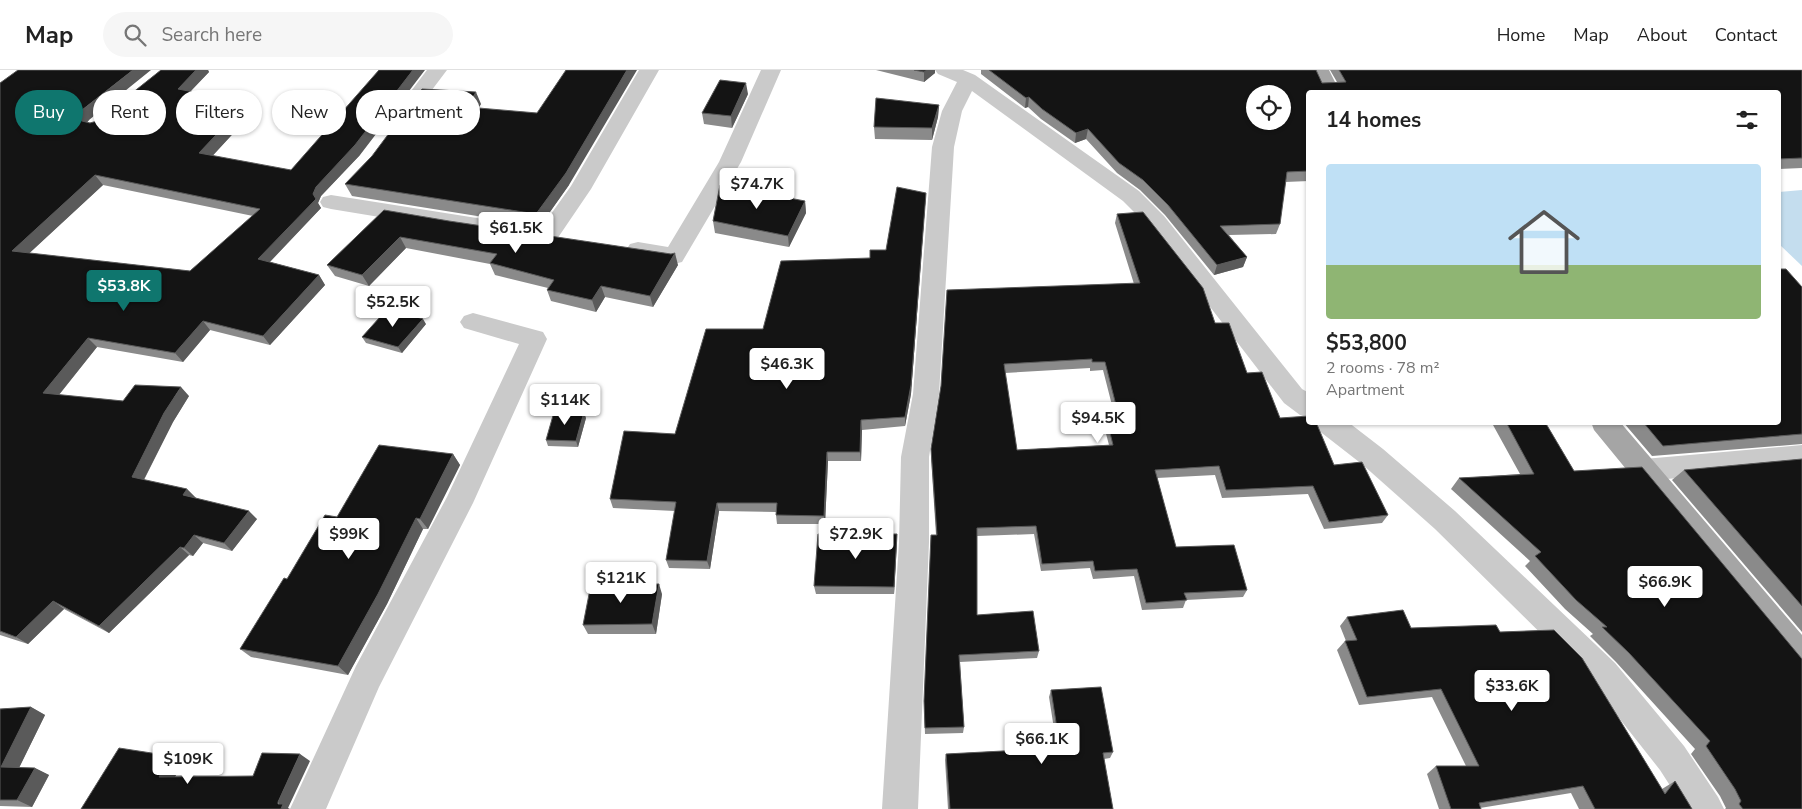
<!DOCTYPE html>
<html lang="en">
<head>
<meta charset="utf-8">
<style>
	body { margin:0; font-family:"Nunito Sans",sans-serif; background:#f6f6f6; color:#222; height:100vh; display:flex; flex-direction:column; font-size:19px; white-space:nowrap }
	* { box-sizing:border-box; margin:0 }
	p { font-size:16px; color:#767676 }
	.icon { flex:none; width:28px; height:28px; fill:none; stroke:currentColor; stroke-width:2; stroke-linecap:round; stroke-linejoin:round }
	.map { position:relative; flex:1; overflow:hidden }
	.sheet { position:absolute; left:1306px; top:20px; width:475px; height:335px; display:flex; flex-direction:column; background:#fff; border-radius:5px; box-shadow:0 1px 4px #0004 }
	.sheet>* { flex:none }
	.banner { position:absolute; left:15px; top:20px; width:475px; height:45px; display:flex; gap:10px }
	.controls { position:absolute; left:1246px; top:15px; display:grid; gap:10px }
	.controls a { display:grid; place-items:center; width:45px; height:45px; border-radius:50%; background:#fff; box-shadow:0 1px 4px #0004; font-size:25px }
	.price { position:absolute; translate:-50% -42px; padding:0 11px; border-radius:5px; background:#fff; color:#222; font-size:16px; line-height:32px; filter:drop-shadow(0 1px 2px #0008) }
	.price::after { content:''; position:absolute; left:50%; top:30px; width:15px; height:11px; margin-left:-8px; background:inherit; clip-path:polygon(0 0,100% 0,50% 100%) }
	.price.on { background:#0f766e; color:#fff }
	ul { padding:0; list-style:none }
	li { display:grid; align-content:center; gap:10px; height:265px; padding:0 20px }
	li span { display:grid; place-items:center; height:155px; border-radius:5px; color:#555 }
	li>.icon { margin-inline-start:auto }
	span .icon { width:90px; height:90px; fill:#fffc; stroke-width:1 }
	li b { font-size:21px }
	h2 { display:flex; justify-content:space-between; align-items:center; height:60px; padding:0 20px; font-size:21px }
	.tag { padding:0 18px; border-radius:22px; background:#fff; box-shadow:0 1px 4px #0004; font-size:18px; line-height:45px }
	.tag.on { background:#0f766e; color:#fff }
	header { display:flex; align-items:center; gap:30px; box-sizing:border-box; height:70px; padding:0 25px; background:#fff; border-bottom:1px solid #e0e0e0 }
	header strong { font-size:24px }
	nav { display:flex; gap:28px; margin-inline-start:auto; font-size:18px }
	.search { width:350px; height:45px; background:#f6f6f6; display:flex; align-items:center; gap:12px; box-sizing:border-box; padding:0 18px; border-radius:28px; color:#767676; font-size:19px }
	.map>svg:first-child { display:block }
	.water { fill:#c4ddee }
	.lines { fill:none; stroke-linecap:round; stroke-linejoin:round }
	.minor { fill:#cacaca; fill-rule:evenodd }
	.major { fill:#a5a5a5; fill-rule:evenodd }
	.wall { fill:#8a8a8a; fill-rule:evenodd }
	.shaded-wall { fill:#5a5a5a }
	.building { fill:#141414; stroke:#5a5a5a; fill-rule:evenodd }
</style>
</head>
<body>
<header>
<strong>Map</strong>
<div class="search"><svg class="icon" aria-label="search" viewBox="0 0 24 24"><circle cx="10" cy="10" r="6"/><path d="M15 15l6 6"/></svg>Search here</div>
<nav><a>Home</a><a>Map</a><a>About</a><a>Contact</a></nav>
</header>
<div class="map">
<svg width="1802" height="739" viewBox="0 0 1802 739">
	<rect width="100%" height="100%" fill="#fff"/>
	<!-- water -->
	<path class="water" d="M1802,120V196L1779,174V122Z"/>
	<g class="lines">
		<!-- minor -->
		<path class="minor" d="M427,0H447L407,53L400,55L393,53L390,49Z
			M639,0H659L591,119L555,172L544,174L331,139L323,137L320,132L323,127L331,125L541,158L571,116Z
			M761,0H781L741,92L682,192L674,194L630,186L626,180L630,174L638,172L668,177L719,92Z
			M935,0H963L975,5L1139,121L1164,146L1302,319L1309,323V348L1300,345L1284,333L1148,156L1123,131L972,21L962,41L954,77L939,324L929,387V472L918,739H882L899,472L901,387L913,324L932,77L942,41L957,12L938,4Z
			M473,243L543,262L547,269L473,433L379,617L326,739H290L356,596L447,427L519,274L464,258L460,252L464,246Z
			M1315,352H1348L1383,379L1455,441L1615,593L1684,676L1718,727L1724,739H1685L1660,700L1593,615L1435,459L1363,395L1318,360Z
			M1802,375V397L1644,411L1634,408L1630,400L1634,392L1644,389Z"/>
		<!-- major -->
		<path class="major" d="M1309,0H1329L1340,22H1320Z
			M1591,352H1620L1802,565V604L1791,600L1594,360Z"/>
	</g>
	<!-- wall -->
	<path class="wall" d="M161,0H208L209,2L191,21L247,32L253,42L212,86L291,100L360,85L321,126L318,133L321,138L270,192L319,205L325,215L270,275L210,260L183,292L97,277L59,325L123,331L189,326L173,352L144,410L187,419L196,428L257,449L232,481L203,473L193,486L189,485L109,563L64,539L28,574L0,565V13L89,50L87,52L90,53L97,51ZM103,115L253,146L190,201L29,183Z
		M876,0H935V3L924,12Z
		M981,0H1316L1322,13L1337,12L1330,0H1802V98L1779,99V22H1309V111L1285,112L1280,154L1276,164L1229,165L1247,187L1243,197L1214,205L1165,145L1140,120L1117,103L1086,69L1075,73L1041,49L1028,37L1025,38L981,4Z
		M748,24L732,58L704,54L702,43Z
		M481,34L478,38L569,115L540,156L352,126L345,114Z
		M939,35L938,47L932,70L875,69L874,57Z
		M926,123L911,324L905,356L862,360L861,391H828L825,454H777L776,445V442L719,441L710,499L669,498L666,490L675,441L613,438L610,429L675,364L870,188L886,180Z
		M805,131L806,143L789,177L715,163L713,151Z
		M384,140L678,195L653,237L605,227L596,242L551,231L547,220L548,218L495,205L490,194L406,178L369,216L335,206L327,195Z
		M1117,144L1215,253L1247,303L1280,348L1334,395L1388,445L1382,453L1324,459L1308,424L1222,428L1215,405L1157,408L1176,477L1247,520L1243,527L1186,530L1183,538L1142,540L1134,506L1093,509L1090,498L1041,501L1034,464L977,466V545L1039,581L1037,588L960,592L964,657L963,663L925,664L924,638L931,465H936L931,387V379L941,316L1134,214L1115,153ZM1090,298V301L1103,300L1116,351H1107L1105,360L1109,375L1017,380L1005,303Z
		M1802,217V374L1652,386L1623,352H1779Z
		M426,254L402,283L366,273L362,267Z
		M586,348L578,377L548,376L546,370Z
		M1494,352H1545L1574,401L1802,739H1725L1726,738L1720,726L1691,684L1695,679L1616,592L1590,566L1593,564L1565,539L1525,496L1530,491L1451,419L1459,408L1520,404L1493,355Z
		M453,384L460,395L428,459H423L387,534L348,605L251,587L240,579L337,447Z
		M1802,389V562L1672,410L1684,400Z
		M897,464L894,524H816L814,516Z
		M662,524L656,564H588L583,555Z
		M1347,547L1411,558L1500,562L1662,719L1675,711L1692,739H1579L1571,723L1480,738L1481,739H1439L1427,704L1436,696H1466L1432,627L1359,635L1337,580L1345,571H1346L1340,556Z
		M1051,620L1113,682L1110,688L1104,689L1113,739H948L945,690L946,684L1057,678L1049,627Z
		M31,637L45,645L19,698H35L49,705L32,737L0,736V639Z"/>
	<!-- shaded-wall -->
	<path class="shaded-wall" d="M133,0H151L89,50L85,55L78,46L82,40Z
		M196,0H208L209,2L184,28L178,19Z
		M413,0H425L360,85L321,126L318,133L321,138L264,198L258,189L313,124L316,117Z
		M627,0H637L569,115L540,156L536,144Z
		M927,0H935V3L924,12V2Z
		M746,13L748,24L732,58L731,46Z
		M476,22L481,34L472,49L467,37Z
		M1029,27L1028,37L1025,38L1026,28Z
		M247,32L253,42L206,93L199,83Z
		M939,35L938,47L932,70V58Z
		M1088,59L1086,69L1075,73L1076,63Z
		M95,105L103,115L21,191L12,181Z
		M926,123L911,324L905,356V347Z
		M805,131L806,143L789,177L788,166Z
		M400,167L406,178L369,216L362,205Z
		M675,183L678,195L653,237L650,226Z
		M1247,187L1243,197L1214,205L1217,195Z
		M319,205L325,215L270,275L263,266Z
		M601,216L605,227L596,242L592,230Z
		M423,249L426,254L402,283L398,277Z
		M203,251L210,260L183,292L175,283Z
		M88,268L97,277L53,332L43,323Z
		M181,317L189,326L173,352L141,415L132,407L164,343Z
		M584,342L586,348L578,377L576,371Z
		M861,350L862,360L861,391L860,382Z
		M827,382L828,391L825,454L824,446Z
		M453,384L460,395L428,459L420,449Z
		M187,419L196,428L183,425Z
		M717,433L719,441L710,499L707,491Z
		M249,441L257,449L232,481L224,473Z
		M416,448L423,459L387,534L348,605L338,596Z
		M897,464V472L894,524V517Z
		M194,465L203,473L193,486L184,478Z
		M180,477L189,485L109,563L99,556Z
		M659,514L662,524L656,564L652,554Z
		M53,531L64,539L28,574L16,567Z
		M31,637L45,645L16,704L1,697Z
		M300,684L310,691L288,738L290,739H281L278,732Z
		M171,686L183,693L171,714L159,707Z
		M35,698L49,705L32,737L17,730Z"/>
	<!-- building -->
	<path class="building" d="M18,0H133L82,40L78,46L82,51L90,53L97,51L161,0H196L178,19L247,32L199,83L291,100L379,0H413L355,75L316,117L313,124L316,129L258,189L319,205L263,266L203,251L175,283L88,268L43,323L123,331L135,315L181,317L164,343L132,407L187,419L183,425L249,441L224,473L194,465L184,478L180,477L99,556L53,531L16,567L0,561V13ZM95,105L260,139L190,201L12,181Z
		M566,0H627L566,103L536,144L345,114L372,86L422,19L476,22L467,37L537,43Z
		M914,0H927L924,2Z
		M989,0H1316L1322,13L1346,12L1339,0H1802V88L1779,89V22H1309V101L1287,102L1280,154L1220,156L1247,187L1217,195L1168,135L1143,110L1119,93L1088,59L1076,63L1042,39L1029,27L1026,28ZM1255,24H1282V51H1255Z
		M720,10L746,13L731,46L702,43Z
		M876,28L939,35L932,58L874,57Z
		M720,115L805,131L788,166L713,151Z
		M897,117L926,123L911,315L905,347L861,350L860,382H827L824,446L776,445L777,433H717L707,491L666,490L676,432L610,429L624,361L675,364L706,259H763L781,191L870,188V180H886Z
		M384,140L449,151L671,184L675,183L650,226L601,216L592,230L547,220L554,210L490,193L497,184L400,167L362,205L327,195Z
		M1143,142L1203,218L1215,253H1229L1247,303L1262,302L1280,348L1309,346V352H1316L1334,395L1362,392L1388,445L1329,452L1313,416L1226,420L1219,396L1155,400L1176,477L1234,475L1247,520L1184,523L1187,530L1146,533L1137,499L1095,501L1093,491L1042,494L1036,456L977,458V545L1033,541L1039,581L959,585L964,657L925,658L924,631L931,465H937L931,379L941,316L947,220L1140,213L1117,144ZM1092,289V292H1105L1120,351H1107L1113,375L1017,380L1004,294Z
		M1779,199H1786L1802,217V364L1663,376L1643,352H1779Z
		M388,238L423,249L398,277L362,267Z
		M554,342H584L576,371L546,370Z
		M1506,352H1545L1574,401L1642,397L1802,589V739H1743L1739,734L1741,731L1735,719L1706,676L1710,671L1629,583L1602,557H1607L1576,530L1535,486L1541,482L1459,408L1534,404Z
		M379,375L453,384L420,449L416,448L378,524L338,596L240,579L284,508L287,509L325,445L337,447Z
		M1802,389V536L1684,400Z
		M818,464H897L894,517L814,516Z
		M591,514H659L652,554L583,555Z
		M1403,540L1411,558L1496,555L1500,562L1554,560L1582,588L1665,724L1675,711L1692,739H1595L1583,716L1479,733L1481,739H1451L1436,696H1479L1441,619L1367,627L1345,571L1357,570L1347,547Z
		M1101,617L1113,682L1103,683L1113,739H950L946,684L1060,678L1051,620Z
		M31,637L1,697L35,698L17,730H0V639Z
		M119,678L171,686L159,707L253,706L262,683L300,684L278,732V734H283L281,739H81Z"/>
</svg>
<div class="controls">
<a><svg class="icon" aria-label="locate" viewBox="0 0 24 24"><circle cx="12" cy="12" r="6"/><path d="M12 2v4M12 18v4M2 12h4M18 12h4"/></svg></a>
</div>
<b class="price" style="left:757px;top:140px">$74.7K</b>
<b class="price" style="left:516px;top:184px">$61.5K</b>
<b class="price on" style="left:124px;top:242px">$53.8K</b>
<b class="price" style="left:393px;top:258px">$52.5K</b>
<b class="price" style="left:787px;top:320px">$46.3K</b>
<b class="price" style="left:565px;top:356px">$114K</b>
<b class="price" style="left:1098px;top:374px">$94.5K</b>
<b class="price" style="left:349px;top:490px">$99K</b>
<b class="price" style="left:856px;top:490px">$72.9K</b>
<b class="price" style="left:621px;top:534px">$121K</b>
<b class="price" style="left:1665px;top:538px">$66.9K</b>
<b class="price" style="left:1512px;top:642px">$33.6K</b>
<b class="price" style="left:1042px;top:695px">$66.1K</b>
<b class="price" style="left:188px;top:715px">$109K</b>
<div class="banner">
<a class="tag on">Buy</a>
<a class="tag">Rent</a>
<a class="tag">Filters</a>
<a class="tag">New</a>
<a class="tag">Apartment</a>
</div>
<section class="sheet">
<h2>14 homes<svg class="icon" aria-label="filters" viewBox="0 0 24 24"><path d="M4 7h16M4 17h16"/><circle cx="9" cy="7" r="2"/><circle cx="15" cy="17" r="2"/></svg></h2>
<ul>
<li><span style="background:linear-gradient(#bfe0f5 65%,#8fb573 0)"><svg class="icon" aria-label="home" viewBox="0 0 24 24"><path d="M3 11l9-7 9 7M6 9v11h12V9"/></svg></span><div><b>$53,800</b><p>2 rooms · 78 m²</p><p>Apartment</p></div></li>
</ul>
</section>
</div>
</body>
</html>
